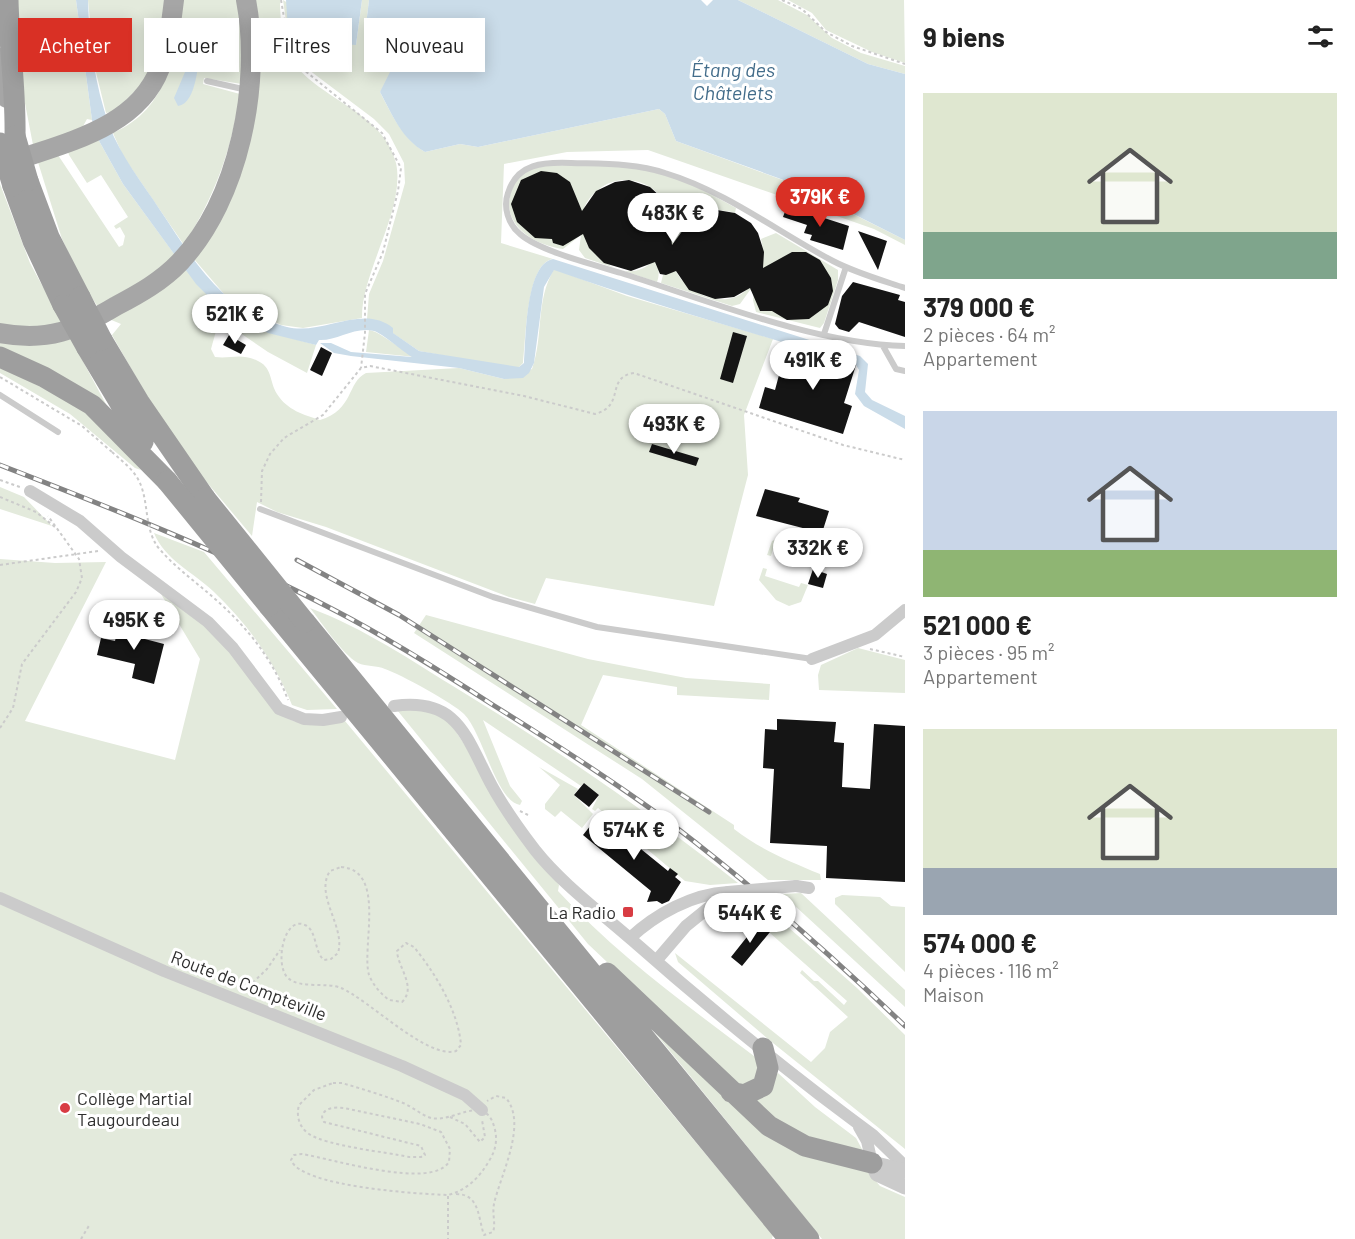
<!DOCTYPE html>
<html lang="fr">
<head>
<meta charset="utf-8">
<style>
	body { margin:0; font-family:Barlow,sans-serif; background:#f6f6f6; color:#222; height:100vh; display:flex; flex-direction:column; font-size:22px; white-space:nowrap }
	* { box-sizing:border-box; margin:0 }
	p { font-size:20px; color:#767676 }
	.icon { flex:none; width:33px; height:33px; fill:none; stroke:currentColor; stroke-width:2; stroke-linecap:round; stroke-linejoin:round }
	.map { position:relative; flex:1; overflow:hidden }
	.panel { display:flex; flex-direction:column; background:#fff; width:450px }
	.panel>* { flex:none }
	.top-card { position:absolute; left:18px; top:18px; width:570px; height:54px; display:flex; gap:12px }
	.price { position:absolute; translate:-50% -51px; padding:0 14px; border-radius:21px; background:#fff; color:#222; font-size:20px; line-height:39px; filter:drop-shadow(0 2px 3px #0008) }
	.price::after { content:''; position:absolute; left:50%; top:36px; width:18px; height:14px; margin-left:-9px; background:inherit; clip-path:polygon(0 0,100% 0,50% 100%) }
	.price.on { background:#d93025; color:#fff }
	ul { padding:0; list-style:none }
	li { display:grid; align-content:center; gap:12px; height:318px; padding:0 18px }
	li span { display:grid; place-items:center; height:186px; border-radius:0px; color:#555 }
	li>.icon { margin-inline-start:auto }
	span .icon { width:108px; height:108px; fill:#fffc; stroke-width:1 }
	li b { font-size:26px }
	h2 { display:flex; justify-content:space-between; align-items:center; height:72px; padding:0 18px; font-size:26px }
	.tag { padding:0 21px; border-radius:0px; background:#fff; box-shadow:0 3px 15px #0003; font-size:21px; line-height:54px }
	.tag.on { background:#d93025; color:#fff }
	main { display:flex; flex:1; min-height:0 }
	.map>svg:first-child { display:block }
	.green { fill:#e3eadc }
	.water { fill:#cadce9 }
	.building { fill:#151515 }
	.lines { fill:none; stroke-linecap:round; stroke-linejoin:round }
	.path { stroke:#cbcbcb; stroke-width:2; stroke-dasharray:3 3; stroke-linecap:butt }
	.service { stroke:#cbcbcb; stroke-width:6 }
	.minor { stroke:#cbcbcb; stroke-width:12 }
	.tertiary { stroke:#cbcbcb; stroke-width:15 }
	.primary { stroke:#a6a6a6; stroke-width:20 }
	.trunk { stroke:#9e9e9e; stroke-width:21 }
	.rail-casing { stroke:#838383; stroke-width:5 }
	.rail { stroke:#fff; stroke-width:3; stroke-dasharray:9; stroke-linecap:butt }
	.path-bridge { stroke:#cbcbcb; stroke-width:2; stroke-dasharray:3 3; stroke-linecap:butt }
	.minor-bridge { stroke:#cbcbcb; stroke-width:12 }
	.trunk-bridge { stroke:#9e9e9e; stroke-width:21 }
	.poi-dot { fill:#d83c43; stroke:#fff; stroke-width:2 }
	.labels { text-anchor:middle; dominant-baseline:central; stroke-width:6; stroke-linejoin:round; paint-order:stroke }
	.poi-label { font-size:18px; fill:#2e2e2e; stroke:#fff; text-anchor:end }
	.street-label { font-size:18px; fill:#2e2e2e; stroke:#fff }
	.water-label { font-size:20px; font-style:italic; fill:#426c8a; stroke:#fff }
</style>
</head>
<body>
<main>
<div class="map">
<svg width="905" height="1239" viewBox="0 0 905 1239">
	<rect width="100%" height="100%" fill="#fff"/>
	<!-- green -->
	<path class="green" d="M15,0H76L92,120L87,119L81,130L33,145L23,93Z
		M88,0H168L152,74L115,111L106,113L94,64Z
		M181,0H238L242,35V84L204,78L203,84L240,94C231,152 215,195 184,245L123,156L113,133C170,108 173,55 181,0Z
		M250,0H280C280,21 283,49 296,66C325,101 384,114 396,163C406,209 361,272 362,318L303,328L281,325L224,294L194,259L237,163Z
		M283,0L356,45L362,0H369L366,25L398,66L397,72L380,92C393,117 402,137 425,152L460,144L478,147L659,109L665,114L676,141L791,183L905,240V245L874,229L648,150L567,152L504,164L501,243L553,259C526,263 526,340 523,363L519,367L512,368L419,351L372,319H367L369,294L383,261L405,183L404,163L389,134L374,119L301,64L288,35Z
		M738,0H778L807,15L832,38L861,53L905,66V74L868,64Z
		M788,0H904L905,63L872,52L826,30L812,13Z
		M98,139L123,184L175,255L155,273L98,307L88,292L62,239L37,159L58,155L119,247L123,245L125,236L120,227L116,229L114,226L128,217L101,175L87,183L69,155L68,152Z
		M547,165C587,166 630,163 669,176C693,184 714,196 736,208L735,213C694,201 681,231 669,263C669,248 672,231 670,217C665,186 628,170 602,187C546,224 621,301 654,259C659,265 660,274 657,282L585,258L579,250L581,235L563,249C532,245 497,222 513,187C516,180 522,172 529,169C534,167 541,166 547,165Z
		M0,184L30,263L64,326L49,329L0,326Z
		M776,233L838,270V280L824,323L820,328L756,312L753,300L754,292L750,290L740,304L732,306L661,283L663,275L676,271C687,295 729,312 749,287C754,282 756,272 758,266C762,255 764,250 761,239Z
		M183,265C219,317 258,330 316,345L307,373L268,352L230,326L216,331L211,349L215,357C231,359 239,353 256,360C273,367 269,381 277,394C287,410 304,415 320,420C354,410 347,382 366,373L459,368L504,379L532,369C544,335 535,302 554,269L627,296L773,339L744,415L748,475L714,606L546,578L535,604L509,597L326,527L277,512L257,502L252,536L194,467L145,393L112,335L121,324L109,319Z
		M369,330C379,331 403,351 415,357L366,352Z
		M70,337L108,408L0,353V339Z
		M0,366L82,408L113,437L141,470L135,468L70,414L0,373Z
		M0,487L24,497L52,526L0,509Z
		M154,533L204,552L337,709L307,710L292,705C274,661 248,624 213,591C193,572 165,560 154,533Z
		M778,538L816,549L814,566L807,564L808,560L773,549L771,556L767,555L772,541Z
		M0,559L55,563L106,562L25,721L175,760L200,659L161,594L205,626L235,658L274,711L293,721L311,725L345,721L773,1235L772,1239H0Z
		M763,568L767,569L765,576L799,587L801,583L808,585L801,602L789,606L776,600L759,580Z
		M310,608C364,628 412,661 461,691C558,750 649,813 738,883L710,885L685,881L598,808L595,811L592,809L599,795L584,783L581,786L483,720L510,786L522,801L520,805C496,801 483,733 464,714C453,703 400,674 385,669C377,665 366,667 358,663C342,654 322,623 310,608Z
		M426,615L588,659L686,678L770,684L769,700L677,695V687L603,675L581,725L734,825V829C761,850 789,861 820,874L821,880H768L642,779L414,633Z
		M858,648L905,660V693L819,690L818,675L821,665Z
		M420,708L448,720L559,885L558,891C617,955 685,1004 754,1056L758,1059L761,1076L740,1088L588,944L397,710Z
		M539,767L578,789L574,795L593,814L582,828L561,811L555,817L545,809V804L560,785Z
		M801,893L905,990V1007L782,894Z
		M842,895L880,897L891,906L905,907V972L835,904V898Z
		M753,896L857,988L905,1035V1149L768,1039L678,962L675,953L811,1062L825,1048L830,1032L848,1017L800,973L802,970L814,981H818L844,1005L847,1001L729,897Z
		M652,1029L725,1094L865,1168L880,1186L905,1197V1239H822Z
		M778,1073L815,1107L856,1138L863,1151L832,1146L781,1125L755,1100Z"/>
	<!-- water -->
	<path class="water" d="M76,0H88C89,42 95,85 109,125C121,157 142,182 160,210C179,238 198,270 223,293C238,307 268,322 287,327C322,336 363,303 393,328V333L419,351L519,367L524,363C526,340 525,264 553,259L860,356L868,364L865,392L872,400L905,416V429L864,406L855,394L859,370L856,365C755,333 653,305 554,270L544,287L534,363L529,373L523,378L504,379L459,368L351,356L334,353L320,343H331L351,352L412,357C402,351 382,333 374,331C355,326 337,341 319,340L316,345L268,333L219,307L196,284L123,184L98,139L92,120Z
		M286,0H362L356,45L300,41L288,29Z
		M369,0H701L707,6L713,0H738L868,64L905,74V240L792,183L676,141L665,114L659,109L478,147L460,144L425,152C401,138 393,116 380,92L390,72H397L398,66L374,65L366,25Z
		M202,18L208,19C212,30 204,36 202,46C197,60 198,103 178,106L174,98L188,65L197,23Z"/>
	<!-- building -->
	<path class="building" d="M541,171L557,173L570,182L582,211L596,191L615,182L629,180L650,187L661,197L668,210L672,245L689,222L700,215L717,210L735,213L751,223L758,233L764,252L763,268L792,252H806L820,260L831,278L833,291L828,305L809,319L787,320L772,311H760L750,288L734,297L715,299L689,290L676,271L666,275L660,274L655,262L631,271L604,263L589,248L583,234L563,246L553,243L552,239L535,238L517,222L511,204L521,180Z
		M787,206L849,226L843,250L810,240L812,235L804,233L807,225L783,217Z
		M858,231L887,241L878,270Z
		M853,282L900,295L898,300L905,302V337L859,322L849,332L839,329L835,324L842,296Z
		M733,332L747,336L733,383L720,379Z
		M229,335L246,345L241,354L223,345Z
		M797,346L856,365L844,403L852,406L843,434L759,408L765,387L775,390L779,375L787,377Z
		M321,347L332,353L322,376L310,370Z
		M652,444L699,458L696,466L649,452Z
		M765,489L800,498L798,502L829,511L822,533L756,516Z
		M813,569L827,574L823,588L808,584Z
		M120,620L144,626L141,638L164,644L154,684L132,678L135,664L97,655L101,638L115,641Z
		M777,719L836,722L834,742L844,743L842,787L870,789L874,724L905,726V882L826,878L827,846L770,843L774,769L763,768L765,729L777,730Z
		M584,783L599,795L589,807L574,795Z
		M599,815L668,871L670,868L678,874L675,877L681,882L669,901L662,904L657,901L647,902L651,891L583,835Z
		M758,923L770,932L742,966L731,957Z"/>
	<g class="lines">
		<!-- path -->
		<path class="path" d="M281,0L289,46L299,66L382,133L401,168L398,191L383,252L365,294V333L361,368
			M782,0L802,9L826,32L852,46L905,64
			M0,377L82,426L112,452
			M0,480L20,487
			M0,497L36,512L55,527
			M261,502L262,471L270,454L284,438L323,415L361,368L370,366L524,396L595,414C626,406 605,377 634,373L843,445L905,460
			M157,546C174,567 195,581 215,599C247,627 273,659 288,700
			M0,565L98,551
			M870,649L905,657
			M0,728L13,708L22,664L76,592L82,578L79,559L48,516
			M520,811L528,815
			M341,867C387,870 361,947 369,975C373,985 381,994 389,1000L402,1002C417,987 398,968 397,951L406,943L414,947C435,973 458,1010 461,1045L456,1051C428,1060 368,999 341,988C327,982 300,989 288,978C274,965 284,915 305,925C317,930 314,952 324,960L331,959L338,953C346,927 314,895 330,871Z
			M244,991L267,969L280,950
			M333,1083H342C362,1089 383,1095 403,1103C413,1107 421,1115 431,1118C454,1123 484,1093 494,1126C498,1139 496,1150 489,1161C479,1178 467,1190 448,1195C420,1194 301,1187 291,1160L294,1155L302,1154C333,1159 431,1190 449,1162L450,1149L441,1132L420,1124L344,1108C335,1107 324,1107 322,1117L324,1122L421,1146L425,1155L421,1157H409C386,1152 327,1146 309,1134C299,1127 296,1116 299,1105L314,1090Z
			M450,1117L465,1124L480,1142L485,1137L482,1120
			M456,1194C480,1194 478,1218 484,1235L493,1232C496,1224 492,1214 494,1204C500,1176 528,1124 506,1098L496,1096L487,1101
			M448,1196V1239
			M81,1239L90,1224"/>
		<!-- service -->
		<path class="service" d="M207,81L247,90
			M905,288C881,280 856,273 833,261C778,232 725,191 665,173C635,163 602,164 571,163C544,162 517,163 508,193C503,207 508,224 520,234C539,251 595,265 621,273C706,300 816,344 905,346
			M824,334L846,267
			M883,346L896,369L905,371
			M0,395L58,432
			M260,509L493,597L597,627L812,659"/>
		<!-- minor -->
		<path class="minor" d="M30,491L80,521L121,557L208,622L233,648L279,709L304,719L323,720L341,717
			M812,659L875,635L905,610
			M394,706C459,697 466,738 492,786C504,808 519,829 535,850C562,884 599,911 632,940C709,1008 790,1074 873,1135L905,1166
			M796,886L809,888
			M0,898L164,971L402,1066L465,1095L482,1110
			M630,938C656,914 692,894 728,892L686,926L656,961
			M859,1127L867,1141L872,1163"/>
		<!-- tertiary -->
		<path class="tertiary" d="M872,1163L877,1174L905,1187
			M872,1163L905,1171"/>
		<!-- primary -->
		<path class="primary" d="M0,58L7,98
			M8,163C63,143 137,129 160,68C169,46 171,23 174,0
			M0,333C48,342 76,330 116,306C139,294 162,281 180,262C239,199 262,83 246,0"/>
		<!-- trunk -->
		<path class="trunk" d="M8,0C9,46 16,90 15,136
			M28,181L49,237L80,297
			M13,186L33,241L63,305
			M102,340L139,402L205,498
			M87,348L143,442
			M0,357L44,377L92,405L167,481
			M269,606L789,1239
			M305,622L809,1239
			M607,973L769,1126L805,1146L872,1163
			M731,1092L744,1095L763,1086L768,1068L763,1048"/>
		<defs>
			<path id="rail" d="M0,465C114,509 228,554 336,611C390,639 442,672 493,705C554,743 615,782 673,825C754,887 831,955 905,1026
				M297,560L399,615L709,812"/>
		</defs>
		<!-- rail casing -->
		<use href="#rail" class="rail-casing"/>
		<!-- rail -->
		<use href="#rail" class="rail"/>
		<!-- path-bridge -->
		<path class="path-bridge" d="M112,452C122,461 133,469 139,481C149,501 144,526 157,546"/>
		<!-- minor-bridge -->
		<path class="minor-bridge" d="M728,892L796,886"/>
		<!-- trunk-bridge -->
		<path class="trunk-bridge" d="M15,136L28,181
			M0,143L13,186
			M80,297L102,340
			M63,305L87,348
			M167,481L269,606
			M205,498L305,622"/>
	</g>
	<!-- markers -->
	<g class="poi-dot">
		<rect x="622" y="906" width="12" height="12" rx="3"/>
		<circle cx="65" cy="1108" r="6"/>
	</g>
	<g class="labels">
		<!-- poi labels -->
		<g class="poi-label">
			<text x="616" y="912">La Radio</text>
			<text x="77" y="1098" text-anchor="start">Collège Martial<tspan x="77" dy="21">Taugourdeau</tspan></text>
		</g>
		<!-- street labels -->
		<g class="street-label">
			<text transform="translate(249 985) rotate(21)">Route de Compteville</text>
		</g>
		<!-- water labels -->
		<g class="water-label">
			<text x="733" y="69">Étang des<tspan x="733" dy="23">Châtelets</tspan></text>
		</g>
	</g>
</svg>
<b class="price on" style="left:820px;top:228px">379K €</b>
<b class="price" style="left:673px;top:244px">483K €</b>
<b class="price" style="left:235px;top:345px">521K €</b>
<b class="price" style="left:813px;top:391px">491K €</b>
<b class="price" style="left:674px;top:455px">493K €</b>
<b class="price" style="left:818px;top:579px">332K €</b>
<b class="price" style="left:134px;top:651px">495K €</b>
<b class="price" style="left:634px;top:861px">574K €</b>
<b class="price" style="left:750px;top:944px">544K €</b>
<div class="top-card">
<a class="tag on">Acheter</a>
<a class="tag">Louer</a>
<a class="tag">Filtres</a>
<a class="tag">Nouveau</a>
</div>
</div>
<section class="panel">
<h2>9 biens<svg class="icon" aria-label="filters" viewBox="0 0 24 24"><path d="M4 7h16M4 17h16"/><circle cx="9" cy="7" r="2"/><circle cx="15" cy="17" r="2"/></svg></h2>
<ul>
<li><span style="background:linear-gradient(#dfe7d0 75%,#7fa58c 0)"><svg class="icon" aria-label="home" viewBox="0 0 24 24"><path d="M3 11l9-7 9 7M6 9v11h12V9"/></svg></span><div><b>379 000 €</b><p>2 pièces · 64 m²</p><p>Appartement</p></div></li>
<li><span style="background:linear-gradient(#c9d6e8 75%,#8fb573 0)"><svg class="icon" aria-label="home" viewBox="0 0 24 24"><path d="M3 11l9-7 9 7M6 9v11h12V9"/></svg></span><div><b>521 000 €</b><p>3 pièces · 95 m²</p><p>Appartement</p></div></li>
<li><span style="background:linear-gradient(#dfe7d0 75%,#9aa5b1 0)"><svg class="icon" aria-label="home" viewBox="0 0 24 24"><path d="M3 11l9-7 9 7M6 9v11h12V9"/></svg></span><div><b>574 000 €</b><p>4 pièces · 116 m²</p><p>Maison</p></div></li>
</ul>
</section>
</main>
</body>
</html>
